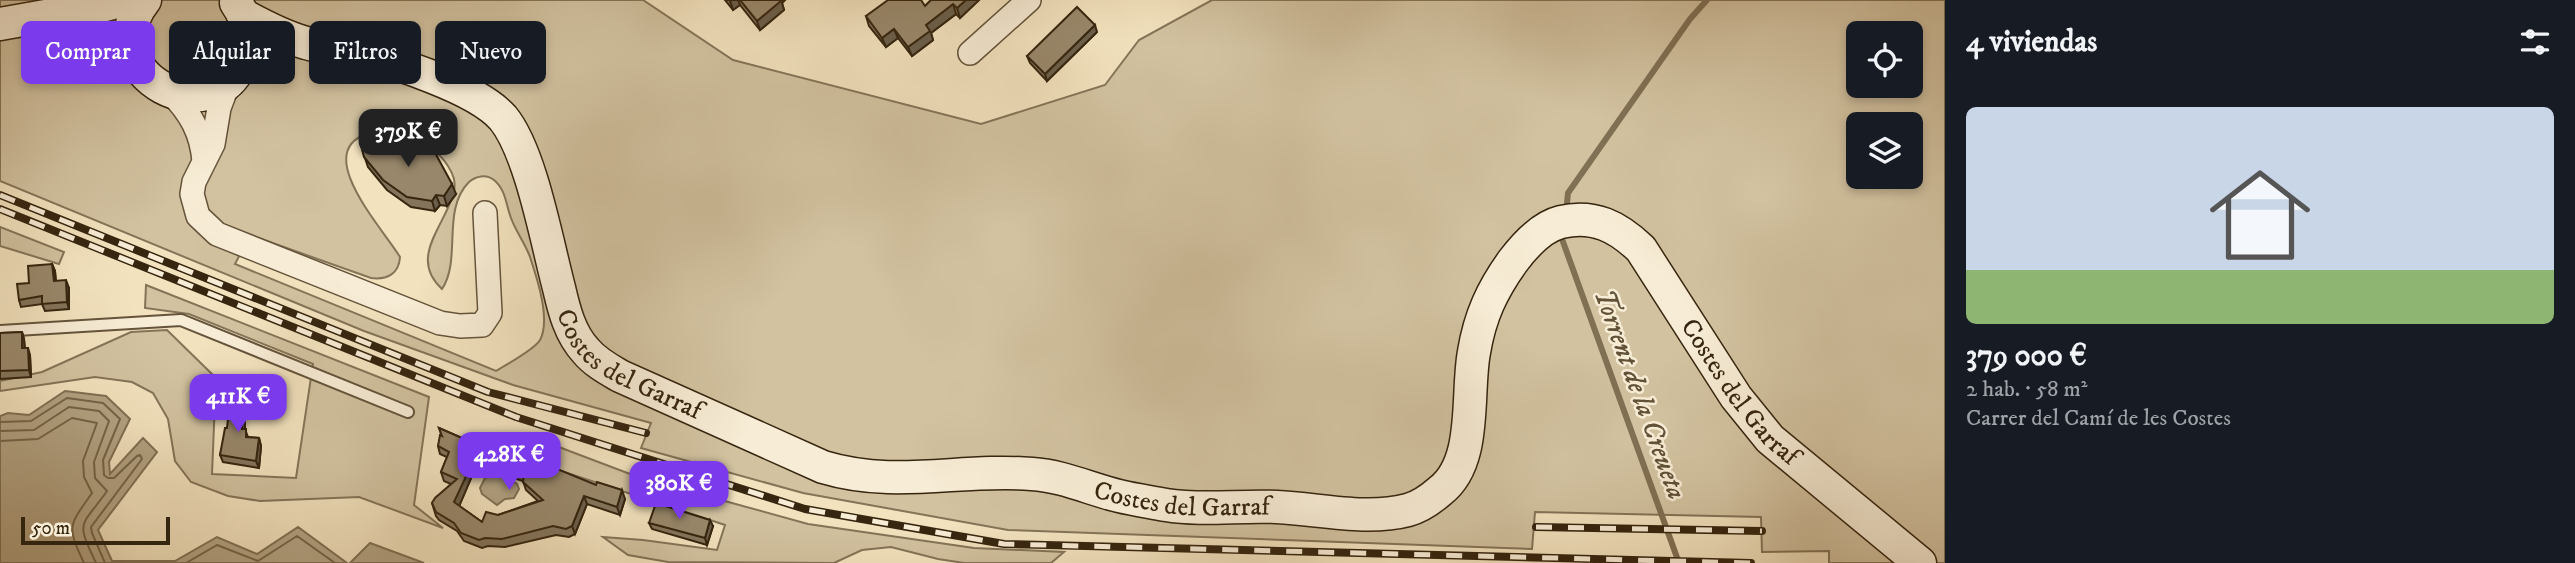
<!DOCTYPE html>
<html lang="es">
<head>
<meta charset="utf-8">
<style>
	body { margin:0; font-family:"IM FELL DW Pica",serif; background:#242831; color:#f1f3f6; height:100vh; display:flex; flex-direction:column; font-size:26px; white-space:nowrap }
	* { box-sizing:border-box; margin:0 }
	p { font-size:23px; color:#9ea1a6 }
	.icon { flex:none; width:38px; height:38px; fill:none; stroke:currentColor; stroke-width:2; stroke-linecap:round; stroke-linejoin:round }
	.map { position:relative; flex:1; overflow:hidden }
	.details { display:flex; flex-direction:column; background:#171b24; width:630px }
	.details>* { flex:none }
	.hud { position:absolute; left:21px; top:21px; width:665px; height:63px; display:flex; gap:14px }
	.buttons { position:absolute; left:1846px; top:21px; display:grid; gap:14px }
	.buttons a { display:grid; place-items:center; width:77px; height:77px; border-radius:10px; background:#171b24; box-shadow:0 4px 10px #0003; font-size:35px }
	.scale { position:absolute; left:21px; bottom:18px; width:149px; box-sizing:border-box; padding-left:7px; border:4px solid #36250f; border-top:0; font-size:19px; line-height:24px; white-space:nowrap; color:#36250f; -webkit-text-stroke:5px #f7ecd5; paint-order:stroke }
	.price { position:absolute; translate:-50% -60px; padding:0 16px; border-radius:14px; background:#7c3aed; color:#fff; font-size:23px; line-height:46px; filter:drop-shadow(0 2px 4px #0008) }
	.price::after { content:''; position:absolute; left:50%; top:42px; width:21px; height:16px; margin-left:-10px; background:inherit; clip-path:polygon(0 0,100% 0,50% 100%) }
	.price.current { background:#222; color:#fff }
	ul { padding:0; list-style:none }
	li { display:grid; align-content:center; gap:14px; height:371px; padding:0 21px }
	li span { display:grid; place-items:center; height:217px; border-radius:10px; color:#555 }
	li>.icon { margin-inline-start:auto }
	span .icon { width:126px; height:126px; fill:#fffc; stroke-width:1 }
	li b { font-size:30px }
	h2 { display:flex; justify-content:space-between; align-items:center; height:84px; padding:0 21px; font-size:30px }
	.chip { padding:0 24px; border-radius:10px; background:#171b24; box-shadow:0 4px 10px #0003; font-size:24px; line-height:63px }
	.chip.current { background:#7c3aed; color:#fff }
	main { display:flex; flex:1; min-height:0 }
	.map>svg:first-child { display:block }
	.green { fill:#d2c2a0; stroke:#847458; stroke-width:2; fill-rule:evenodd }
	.water { fill:#b2a282; stroke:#807054; stroke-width:2 }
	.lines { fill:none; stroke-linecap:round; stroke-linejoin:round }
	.shore { stroke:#746448; stroke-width:2 }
	.stream { stroke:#807054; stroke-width:6 }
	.lane-casing { stroke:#65543b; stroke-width:14 }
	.street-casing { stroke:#65543b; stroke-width:26 }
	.secondary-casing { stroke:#36250f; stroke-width:35 }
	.lane { stroke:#f7ecd5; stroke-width:10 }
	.street { stroke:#f7ecd5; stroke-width:23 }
	.secondary { stroke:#f7ecd5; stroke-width:32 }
	.rail-casing { stroke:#36250f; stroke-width:8 }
	.rail { stroke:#f7ecd5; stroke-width:5; stroke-dasharray:16; stroke-linecap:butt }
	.wall { fill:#83745b; stroke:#36250f; stroke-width:2; fill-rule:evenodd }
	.shaded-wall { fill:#6a5e4a; stroke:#36250f; stroke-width:2 }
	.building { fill:#98876a; stroke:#36250f; stroke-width:2; fill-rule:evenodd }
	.labels { text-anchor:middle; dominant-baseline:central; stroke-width:5; stroke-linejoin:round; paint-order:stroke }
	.street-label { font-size:26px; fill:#36250f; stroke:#f7ecd5 }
	.water-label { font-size:28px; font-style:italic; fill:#615137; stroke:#f7ecd5 }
</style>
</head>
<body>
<main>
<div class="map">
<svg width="1945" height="563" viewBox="0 0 1945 563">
	<rect width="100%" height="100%" fill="#f2e2be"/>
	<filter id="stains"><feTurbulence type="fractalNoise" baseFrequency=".00286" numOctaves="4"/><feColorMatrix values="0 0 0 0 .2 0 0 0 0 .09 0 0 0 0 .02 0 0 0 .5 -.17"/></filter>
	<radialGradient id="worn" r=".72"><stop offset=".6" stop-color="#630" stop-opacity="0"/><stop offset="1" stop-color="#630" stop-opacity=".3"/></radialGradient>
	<!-- green -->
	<path class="green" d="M0,0H643L733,60L981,124L1105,85L1139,40L1212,0H1945V563H1829V551L1762,552L1761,517L1535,512L1532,549L1008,530L803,493L641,448L651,423L513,385L364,331L0,181ZM1858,33H1911V86H1858ZM1858,124H1911V177H1858ZM367,134C399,134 430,138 448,166C453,174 456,181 454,191C447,224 407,257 442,289C462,259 441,210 469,182C476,176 486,174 494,180C506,190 506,205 511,218C516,232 525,243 530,257C537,278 551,320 540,340C534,350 507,364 496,371L235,264L250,235L371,278C387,280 399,274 400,257C384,230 311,152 367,134Z
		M0,227L64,252L59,264L0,246Z
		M146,285L429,397L414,505L443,528L359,497L260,501L228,496L191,482L175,461L168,419L153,393L132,382L95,377L0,391V381L42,372L131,332L167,330L216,378L212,474L296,478L313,364L189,314L145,308Z
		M535,438L638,477L808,524L974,548L1064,552L1051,563H964L938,559L891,547L862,550L834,563L668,562L628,555L603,537L643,540L717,550L725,525L528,460Z"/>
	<!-- water -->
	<path class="water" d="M65,391L106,396L130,419L109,462L110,474L143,438L157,452L98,530L112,561H175L217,537L257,554L298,527L347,563H0V416L8,413L29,415Z
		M491,475L507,478L517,484L519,489L514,498L505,499L497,505L482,494L480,488L485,478Z
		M370,543L424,563H350Z"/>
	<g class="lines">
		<!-- shore -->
		<path class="shore" d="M0,422L31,421L67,398L103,403L120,419L103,460L104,475L108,478H114L137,456L140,455L142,459L91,527L92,533L105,563
			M0,431L34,430L69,407L99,411L109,421L94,462L95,478L107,491C81,528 75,519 96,563
			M0,441L38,439L72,418L97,423L83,461L84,477L92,493C69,526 66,525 84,563
			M186,563L217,545L258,561L297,536L335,563"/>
		<!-- stream -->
		<path class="stream" d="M1567,203L1568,193L1690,19L1707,0
			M1562,239L1679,563"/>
		<defs>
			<path id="lane" d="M0,331L181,320L408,412"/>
			<path id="street" d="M970,53L1029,0
				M230,79L219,108L213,144L194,182L192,194L198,216L217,234L440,323L460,326L482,325L490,313L485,213
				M170,92C190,112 202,133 204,162"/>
			<g id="secondary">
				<path d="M145,0C87,73 216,142 245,55C251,37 247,18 236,3"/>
				<path id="s1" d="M243,15C263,26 284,37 306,43C321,48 338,49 353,52C392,61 477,88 503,118C531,152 547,243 559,288C564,310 570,334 586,351C595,362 608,369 620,376L823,467C896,489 959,468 1032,474C1063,476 1090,489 1119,496C1135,500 1151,502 1166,505C1202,511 1241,505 1277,507C1320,509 1366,521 1408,510C1419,507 1432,498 1440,491C1478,462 1466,394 1474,352C1480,316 1492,290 1513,261C1525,245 1541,227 1561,222C1594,214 1618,227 1641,249L1736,397L1770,439L1920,563"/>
				<path d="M0,24L51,15L71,14L124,0"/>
			</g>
		</defs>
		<!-- lane casing -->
		<use href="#lane" class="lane-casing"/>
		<!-- street casing -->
		<use href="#street" class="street-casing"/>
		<!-- secondary casing -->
		<use href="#secondary" class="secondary-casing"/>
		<!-- lane -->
		<use href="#lane" class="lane"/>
		<!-- street -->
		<use href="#street" class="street"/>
		<!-- secondary -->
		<use href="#secondary" class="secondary"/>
		<defs>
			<path id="rail" d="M0,195L488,392L646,433
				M0,209L516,417L805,509L1004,544L1751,563
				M1536,527L1762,531"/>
		</defs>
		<!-- rail casing -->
		<use href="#rail" class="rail-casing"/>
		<!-- rail -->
		<use href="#rail" class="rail"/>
	</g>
	<!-- wall -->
	<path class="wall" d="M725,0H785L782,3L784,10L760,30L740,5L733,10Z
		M931,0H979L960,18L956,14L931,33L933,40L912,56L898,38L886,47L869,26L866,16L925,6Z
		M1097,32L1047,81L1030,63L1027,56Z
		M362,149L456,194L447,206L440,205L435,211L411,207L387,190L368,167Z
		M52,264L55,271L56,281L69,288V309L45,311L42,304L21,307L19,300L29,283Z
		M22,332L24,339L25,348L30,355L31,377L0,379V333Z
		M241,393L244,400L245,429L248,437L259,438L261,446L259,468L223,462L220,455L227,428Z
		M439,428L471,442L625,499L620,515L587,504L575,534L569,537L556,535L505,547L488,546L482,548L464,541L457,531L439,520L436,516L432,503L451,484L444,481L441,472L447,457L440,454L438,446L442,436ZM474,465L523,481L526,490L538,501L498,515L482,522L459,506L472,476L471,472Z
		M649,523L713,526L707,545L652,529Z"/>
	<!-- shaded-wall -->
	<path class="shaded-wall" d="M732,0H738L740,5L733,10L730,1Z
		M778,0H785L782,3L784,10L760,30L757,21Z
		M966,0H979L960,18L957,8Z
		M953,4L956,14L931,33L933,40L912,56L908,47L926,25Z
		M1095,25L1097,32L1047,81L1045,74Z
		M894,29L898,38L886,47L882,38Z
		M452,184L456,194L447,206L444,196Z
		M436,195L440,205L435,211L432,201Z
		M52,264L55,271L56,288L54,281Z
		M66,280L69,288V309L67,302Z
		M22,332L24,339L25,356L22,348Z
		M28,348L30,355L31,377L29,370Z
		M241,393L244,400L245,436L242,429Z
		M259,438L261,446L259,468L256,461Z
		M471,457L474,465L471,472L472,476L457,511L454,502Z
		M622,490L625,499L620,515L617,507Z
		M584,496L587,504L575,534L572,526Z
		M710,520L713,526L707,545L705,538Z"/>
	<!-- building -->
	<path class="building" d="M740,0H780L781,1L757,21Z
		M888,0H921L925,6L931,0H966L957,8L953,4L926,25L930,31L908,47L894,29L882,38L866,16Z
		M1077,7L1095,25L1045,74L1027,56Z
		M387,139L412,151L420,140L433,149L452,184L444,196L436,195L432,201L407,197L383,180L364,157L362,149L367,140Z
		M52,264L54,281L66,280L67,302L42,304V296L19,300L17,284L29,283L28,266Z
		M22,332V348H28L29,370L0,371V333Z
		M231,392L241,393L242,429H246V437L259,438L256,461L220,455L225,428H227Z
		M439,428L471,442L523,455L596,485L597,482L622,490L617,507L584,496L572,526L566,529L553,526L502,539L485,538L479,540L461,533L454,523L436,512L432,503L435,498L457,479L441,472L449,452L438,446L440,435L442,436ZM471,457L524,474L523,482L543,500L498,515L486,512L482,522L454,502L470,468L465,472Z
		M656,503L710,520L705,538L649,523Z"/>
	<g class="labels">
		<!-- street labels -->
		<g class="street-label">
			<text stroke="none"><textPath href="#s1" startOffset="574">Costes del Garraf</textPath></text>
			<text stroke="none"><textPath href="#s1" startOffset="1998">Costes del Garraf</textPath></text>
			<text stroke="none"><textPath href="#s1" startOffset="1160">Costes del Garraf</textPath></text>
		</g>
		<!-- water labels -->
		<g class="water-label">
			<text transform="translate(1640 394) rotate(70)">Torrent de la Creueta</text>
		</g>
	</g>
	<rect width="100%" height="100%" filter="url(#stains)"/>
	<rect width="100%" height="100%" fill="url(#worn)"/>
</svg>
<div class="buttons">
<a><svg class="icon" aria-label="locate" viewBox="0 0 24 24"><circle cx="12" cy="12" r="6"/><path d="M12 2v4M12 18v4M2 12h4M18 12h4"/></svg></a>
<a><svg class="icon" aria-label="layers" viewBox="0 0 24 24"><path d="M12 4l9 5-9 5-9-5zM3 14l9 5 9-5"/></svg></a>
</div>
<div class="scale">50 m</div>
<b class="price current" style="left:408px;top:169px">379K €</b>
<b class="price" style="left:238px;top:434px">411K €</b>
<b class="price" style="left:509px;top:492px">428K €</b>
<b class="price" style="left:679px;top:521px">380K €</b>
<div class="hud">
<a class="chip current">Comprar</a>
<a class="chip">Alquilar</a>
<a class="chip">Filtros</a>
<a class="chip">Nuevo</a>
</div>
</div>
<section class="details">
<h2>4 viviendas<svg class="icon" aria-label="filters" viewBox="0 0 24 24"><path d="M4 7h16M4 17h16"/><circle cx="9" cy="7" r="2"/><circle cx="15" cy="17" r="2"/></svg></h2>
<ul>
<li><span style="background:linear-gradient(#c9d6e8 75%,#8fb573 0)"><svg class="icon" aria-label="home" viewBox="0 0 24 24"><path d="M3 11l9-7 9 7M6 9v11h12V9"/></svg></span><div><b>379 000 €</b><p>2 hab. · 58 m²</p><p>Carrer del Camí de les Costes</p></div></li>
</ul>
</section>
</main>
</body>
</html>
